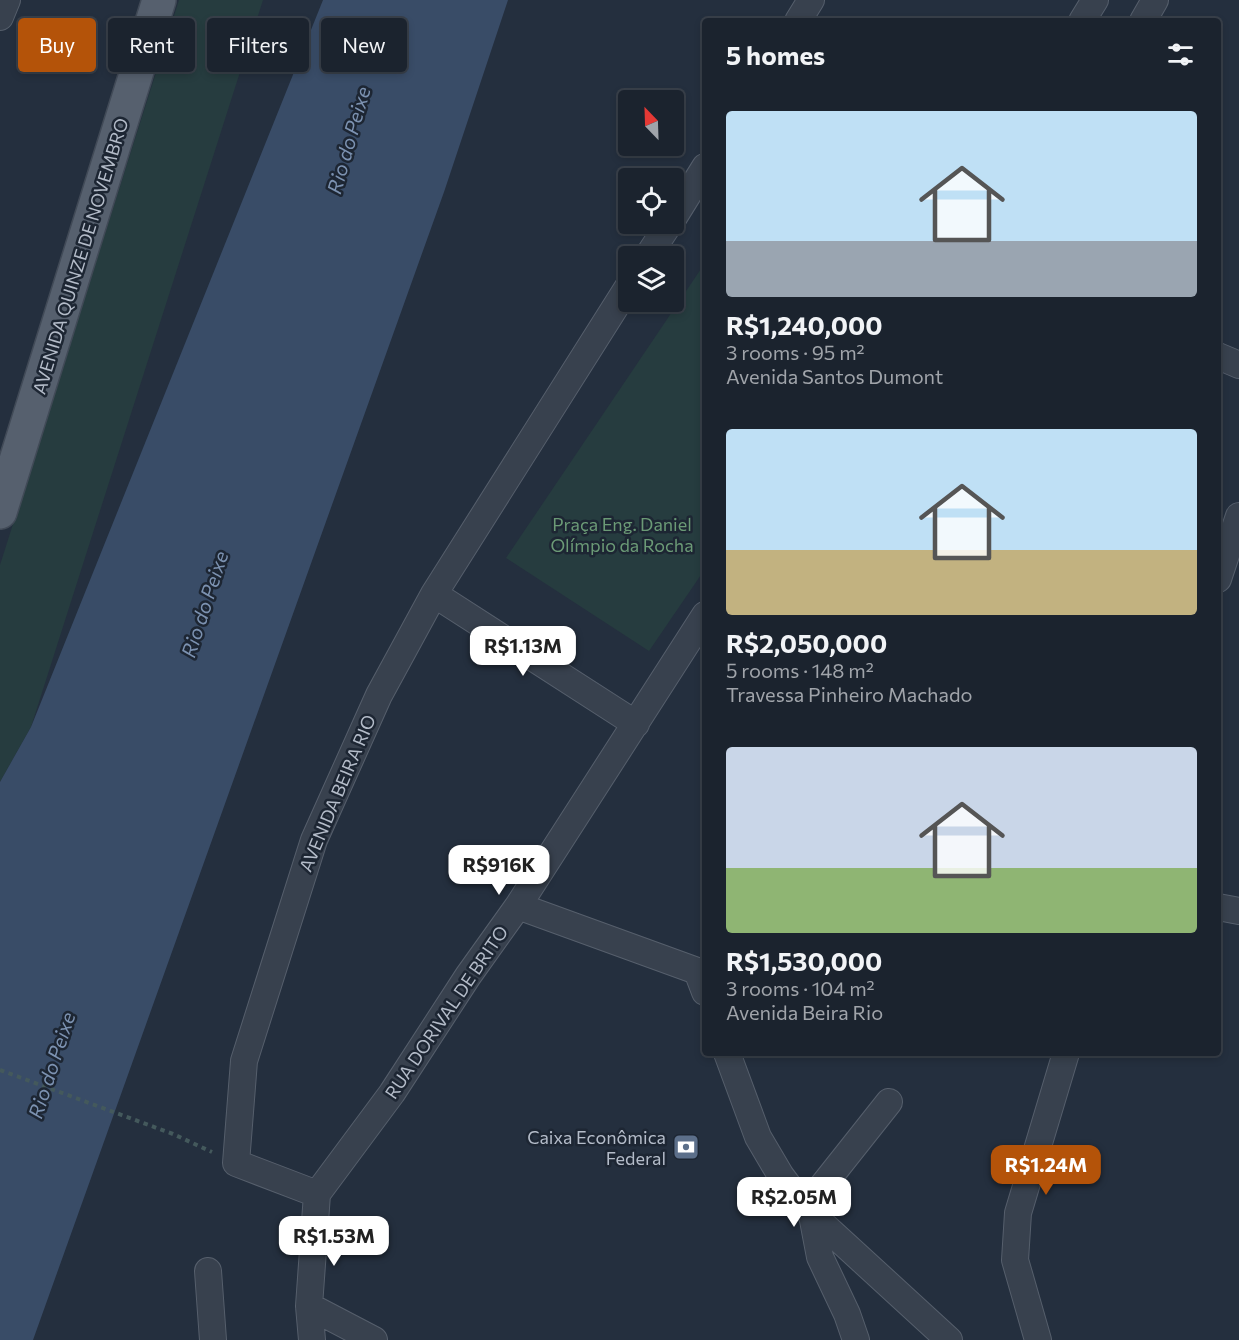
<!DOCTYPE html>
<html lang="en">
<head>
<meta charset="utf-8">
<style>
	body { margin:0; font-family:Commissioner,sans-serif; background:#282f3a; color:#f1f3f6; height:100vh; display:flex; flex-direction:column; font-size:22px; white-space:nowrap }
	* { box-sizing:border-box; margin:0 }
	p { font-size:20px; color:#a0a4aa }
	.icon { flex:none; width:33px; height:33px; fill:none; stroke:currentColor; stroke-width:2; stroke-linecap:round; stroke-linejoin:round }
	.map { position:relative; flex:1; overflow:hidden }
	.sheet { position:absolute; left:702px; top:18px; width:519px; height:1038px; display:flex; flex-direction:column; background:#1b232e; border-radius:6px; box-shadow:0 3px 9px #0003,0 0 0 2px #39404a }
	.sheet>* { flex:none }
	.guide { position:absolute; left:18px; top:18px; width:570px; height:54px; display:flex; gap:12px }
	.needle { width:39px; rotate:337deg }
	.controls { position:absolute; left:618px; top:90px; display:grid; gap:12px }
	.controls a { display:grid; place-items:center; width:66px; height:66px; border-radius:6px; background:#1b232e; box-shadow:0 3px 9px #0003,0 0 0 2px #39404a; font-size:30px }
	.price { position:absolute; translate:-50% -51px; padding:0 14px; border-radius:12px; background:#fff; color:#222; font-size:20px; line-height:39px; filter:drop-shadow(0 2px 3px #0008) }
	.price::after { content:''; position:absolute; left:50%; top:36px; width:18px; height:14px; margin-left:-9px; background:inherit; clip-path:polygon(0 0,100% 0,50% 100%) }
	.price.on { background:#b45309; color:#fff }
	ul { padding:0; list-style:none }
	li { display:grid; align-content:center; gap:12px; height:318px; padding:0 24px }
	li span { display:grid; place-items:center; height:186px; border-radius:6px; color:#555 }
	li>.icon { margin-inline-start:auto }
	span .icon { width:108px; height:108px; fill:#fffc; stroke-width:1 }
	li b { font-size:26px }
	h2 { display:flex; justify-content:space-between; align-items:center; height:72px; padding:0 24px; font-size:26px }
	.tag { padding:0 21px; border-radius:6px; background:#1b232e; box-shadow:0 3px 9px #0003,0 0 0 2px #39404a; font-size:21px; line-height:54px }
	.tag.on { background:#b45309; color:#fff }
	.map>svg:first-child { display:block }
	.green { fill:#263c3f }
	.water { fill:#394c67 }
	.lines { fill:none; stroke-linecap:round; stroke-linejoin:round }
	.minor-casing { stroke:#565f6c; stroke-width:28 }
	.major-casing { stroke:#414a57; stroke-width:36 }
	.path { stroke:#44595c; stroke-width:4; stroke-dasharray:4.5 4.5; stroke-linecap:butt }
	.minor { stroke:#38414e; stroke-width:26 }
	.major { stroke:#56606e; stroke-width:33 }
	.labels { text-anchor:middle; dominant-baseline:central; stroke-width:5; stroke-linejoin:round; paint-order:stroke }
	.street-label { font-size:18px; fill:#b4bcc9; stroke:#1d2633 }
	.park-label { font-size:18px; fill:#6b9a76; stroke:#1d2633 }
	.poi-label { font-size:18px; fill:#b4bcc9; stroke:#1d2633; text-anchor:end }
	.water-label { font-size:20px; font-style:italic; fill:#7c92b1; stroke:#1d2633 }
</style>
</head>
<body>
<div class="map">
<svg width="1239" height="1340" viewBox="0 0 1239 1340">
	<rect width="100%" height="100%" fill="#242f3e"/>
	<!-- green -->
	<path class="green" d="M179,0H263L31,727L0,782V565Z
		M705,263V569L649,651L506,558Z"/>
	<!-- water -->
	<path class="water" d="M323,0H508L444,192L33,1340H0V782L31,727Z"/>
	<g class="lines">
		<defs>
			<path id="minor" d="M0,17L7,0
				M798,21L811,0
				M1082,21L1095,0
				M1143,21L1155,0
				M674,217L705,167
				M648,256L669,224
				M1218,356L1239,365
				M1218,579L1239,516
				M434,594L636,724
				M518,906L697,971
				M1218,907L1239,911
				M697,971L705,992
				M727,1053L758,1137L781,1176L805,1208L949,1340
				M317,1194L236,1163L244,1061L314,840L379,695L434,594L628,287
				M317,1194L392,1093L468,976L518,906L705,615
				M805,1208L889,1102
				M812,1215L820,1257L847,1314L856,1340
				M208,1271L213,1340
				M309,1306L374,1340
				M312,1340L309,1306L317,1194
				M1038,1340L1015,1260L1018,1213L1066,1053"/>
			<path id="major" d="M0,512L159,0"/>
		</defs>
		<!-- minor casing -->
		<use href="#minor" class="minor-casing"/>
		<!-- major casing -->
		<use href="#major" class="major-casing"/>
		<!-- path -->
		<path class="path" d="M0,1070L173,1134L212,1152"/>
		<!-- minor -->
		<use href="#minor" class="minor"/>
		<!-- major -->
		<use href="#major" class="major"/>
	</g>
	<!-- icons -->
	<defs>
		<symbol id="bank-square" viewBox="-11 -11 22 22"><rect x="-9" y="-9" width="18" height="18" rx="4" fill="#5c6f8a" stroke="#1d2633"/><path d="M-6-4H6V4H-6ZM0-2.3a2.3 2.3 0 1 0 0 4.6a2.3 2.3 0 1 0 0-4.6Z" fill="#fff"/></symbol>
	</defs>
	<g fill-rule="evenodd">
		<use href="#bank-square" x="671" y="1132" width="30" height="30"/>
	</g>
	<g class="labels">
		<!-- street labels -->
		<g class="street-label">
			<text transform="translate(80 256) rotate(-73)">AVENIDA QUINZE DE NOVEMBRO</text>
			<text transform="translate(337 793) rotate(-67)">AVENIDA BEIRA RIO</text>
			<text transform="translate(446 1012) rotate(-56)">RUA DORIVAL DE BRITO</text>
		</g>
		<!-- park labels -->
		<g class="park-label">
			<text x="622" y="524">Praça Eng. Daniel<tspan x="622" dy="21">Olímpio da Rocha</tspan></text>
		</g>
		<!-- poi labels -->
		<g class="poi-label">
			<text x="666" y="1137">Caixa Econômica<tspan x="666" dy="21">Federal</tspan></text>
		</g>
		<!-- water labels -->
		<g class="water-label">
			<text transform="translate(348 140) rotate(-74)">Rio do Peixe</text>
			<text transform="translate(204 604) rotate(-72)">Rio do Peixe</text>
			<text transform="translate(51 1065) rotate(-72)">Rio do Peixe</text>
		</g>
	</g>
</svg>
<div class="controls">
<a><svg class="needle" viewBox="-14 -14 28 28"><path d="M0-13l5 13h-10z" fill="#e53935"/><path d="M0 13l5-13h-10z" fill="#a0a4aa"/></svg></a>
<a><svg class="icon" aria-label="locate" viewBox="0 0 24 24"><circle cx="12" cy="12" r="6"/><path d="M12 2v4M12 18v4M2 12h4M18 12h4"/></svg></a>
<a><svg class="icon" aria-label="layers" viewBox="0 0 24 24"><path d="M12 4l9 5-9 5-9-5zM3 14l9 5 9-5"/></svg></a>
</div>
<b class="price" style="left:523px;top:677px">R$1.13M</b>
<b class="price" style="left:499px;top:896px">R$916K</b>
<b class="price on" style="left:1046px;top:1196px">R$1.24M</b>
<b class="price" style="left:794px;top:1228px">R$2.05M</b>
<b class="price" style="left:334px;top:1267px">R$1.53M</b>
<div class="guide">
<a class="tag on">Buy</a>
<a class="tag">Rent</a>
<a class="tag">Filters</a>
<a class="tag">New</a>
</div>
<section class="sheet">
<h2>5 homes<svg class="icon" aria-label="filters" viewBox="0 0 24 24"><path d="M4 7h16M4 17h16"/><circle cx="9" cy="7" r="2"/><circle cx="15" cy="17" r="2"/></svg></h2>
<ul>
<li><span style="background:linear-gradient(#bfe0f5 70%,#9aa5b1 0)"><svg class="icon" aria-label="home" viewBox="0 0 24 24"><path d="M3 11l9-7 9 7M6 9v11h12V9"/></svg></span><div><b>R$1,240,000</b><p>3 rooms · 95 m²</p><p>Avenida Santos Dumont</p></div></li>
<li><span style="background:linear-gradient(#bfe0f5 65%,#c2b280 0)"><svg class="icon" aria-label="home" viewBox="0 0 24 24"><path d="M3 11l9-7 9 7M6 9v11h12V9"/></svg></span><div><b>R$2,050,000</b><p>5 rooms · 148 m²</p><p>Travessa Pinheiro Machado</p></div></li>
<li><span style="background:linear-gradient(#c9d6e8 65%,#8fb573 0)"><svg class="icon" aria-label="home" viewBox="0 0 24 24"><path d="M3 11l9-7 9 7M6 9v11h12V9"/></svg></span><div><b>R$1,530,000</b><p>3 rooms · 104 m²</p><p>Avenida Beira Rio</p></div></li>
</ul>
</section>
</div>
</body>
</html>
